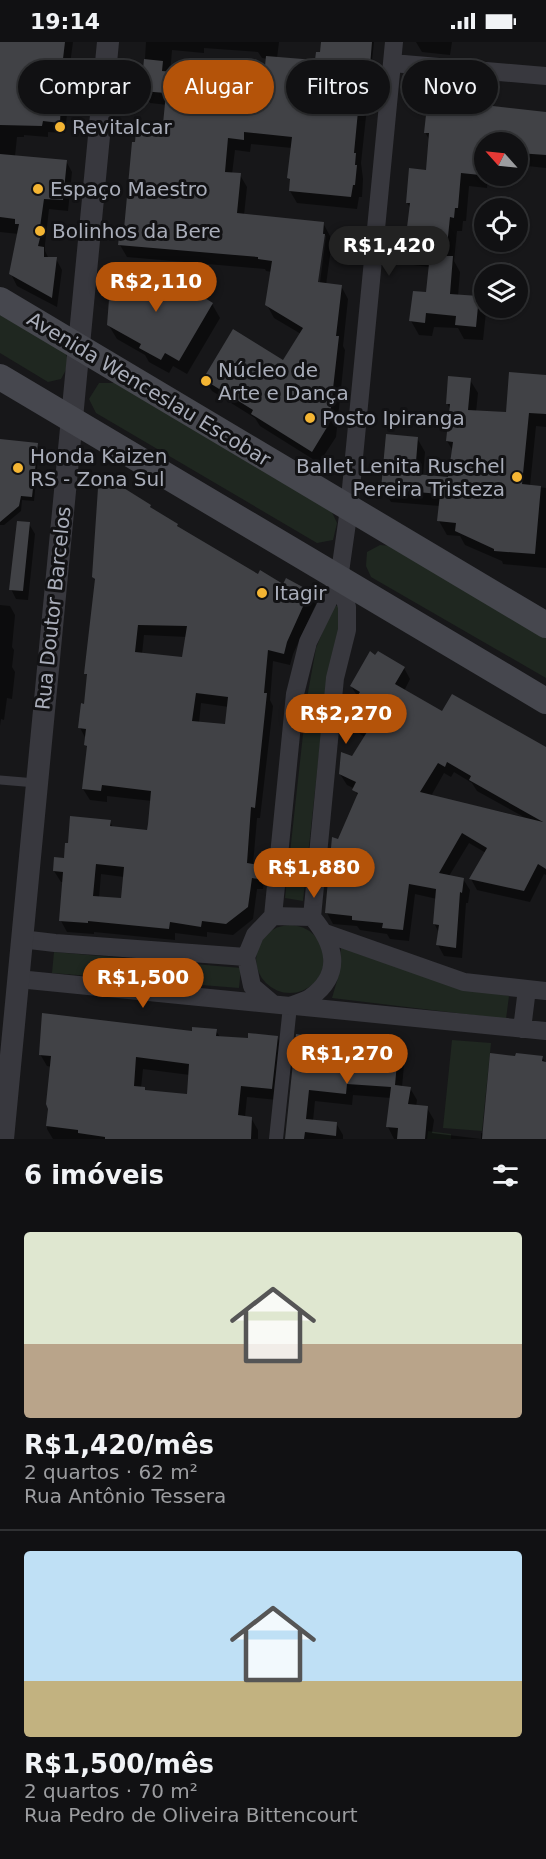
<!DOCTYPE html>
<html lang="pt">
<head>
<meta charset="utf-8">
<style>
	body { margin:0; font-family:"DejaVu Sans",sans-serif; background:#1e1f21; color:#f1f3f6; height:100vh; display:flex; flex-direction:column; font-size:22px; white-space:nowrap }
	* { box-sizing:border-box; margin:0 }
	p { font-size:20px; color:#9c9da0 }
	.icon { flex:none; width:33px; height:33px; fill:none; stroke:currentColor; stroke-width:2; stroke-linecap:round; stroke-linejoin:round }
	.map { position:relative; height:1097px; overflow:hidden }
	.side { display:flex; flex-direction:column; background:#111113; flex:1 }
	.side>* { flex:none }
	.top-card { position:absolute; left:18px; top:18px; width:510px; height:54px; display:flex; gap:12px }
	.needle { width:39px; rotate:297deg }
	.controls { position:absolute; left:474px; top:90px; display:grid; gap:12px }
	.controls a { display:grid; place-items:center; width:54px; height:54px; border-radius:50%; background:#111113; box-shadow:0 2px 4px #0004,0 0 0 2px #303133; font-size:30px }
	.price { position:absolute; translate:-50% -51px; padding:0 14px; border-radius:21px; background:#b45309; color:#fff; font-size:20px; line-height:39px; filter:drop-shadow(0 2px 3px #0008) }
	.price::after { content:''; position:absolute; left:50%; top:36px; width:18px; height:14px; margin-left:-9px; background:inherit; clip-path:polygon(0 0,100% 0,50% 100%) }
	.price.current { background:#222; color:#fff }
	ul { padding:0; list-style:none }
	li { display:grid; align-content:center; gap:12px; height:318px; padding:0 24px }
	li+li { border-top:2px solid #303133 }
	li span { display:grid; place-items:center; height:186px; border-radius:6px; color:#555 }
	li>.icon { margin-inline-start:auto }
	span .icon { width:108px; height:108px; fill:#fffc; stroke-width:1 }
	li b { font-size:26px }
	h2 { display:flex; justify-content:space-between; align-items:center; height:72px; padding:0 24px; font-size:26px }
	.pill { padding:0 21px; border-radius:27px; background:#111113; box-shadow:0 2px 4px #0004,0 0 0 2px #303133; font-size:21px; line-height:54px }
	.pill.current { background:#b45309; color:#fff }
	.status { display:flex; justify-content:space-between; align-items:center; height:42px; padding:0 30px; background:#111113; direction:ltr }
	.status svg { height:16px; fill:currentColor }
	.map>svg:first-child { display:block }
	.green { fill:#1f2720 }
	.shadow { fill:#0007; fill-rule:evenodd }
	.building { fill:#414246; fill-rule:evenodd }
	.lines { fill:none; stroke-linecap:round; stroke-linejoin:round }
	.service { stroke:#38383e; stroke-width:9 }
	.pedestrian { stroke:#38383e; stroke-width:14 }
	.minor { stroke:#38383e; stroke-width:18 }
	.tertiary { stroke:#38383e; stroke-width:22 }
	.secondary { stroke:#46474e; stroke-width:26 }
	.poi-dot { fill:#f4b533; stroke:#121214; stroke-width:2 }
	.labels { text-anchor:middle; dominant-baseline:central; stroke-width:6; stroke-linejoin:round; paint-order:stroke }
	.poi-label { font-size:20px; fill:#a9adb9; stroke:#121214; text-anchor:start }
	.street-label { font-size:20px; fill:#a9adb9; stroke:#121214 }
</style>
</head>
<body>
<div class="status"><b>19:14</b><svg viewBox="0 0 49 12"><path d="M0 12V9h3v3zM5 12V6h3v6zM10 12V3h3v9zM15 12V0h3v12zM26 1h20v11H26zM47 4h2v5h-2z"/></svg></div>
<div class="map">
<svg width="546" height="1097" viewBox="0 0 546 1097">
	<rect width="100%" height="100%" fill="#171719"/>
	<!-- green -->
	<path class="green" d="M0,273L65,309L69,322L61,337L48,340L0,311Z
		M99,341H115L330,466L337,481L333,498L317,501L96,371L89,357Z
		M380,503L392,504L546,593V636L371,535L366,524L367,510Z
		M339,563L344,571L325,657L303,859L285,856L307,656L316,606L333,565Z
		M256 917a34 34 0 1 1 68 0a34 34 0 1 1-68 0Z
		M341,905L450,941L509,954L506,977L332,956L339,932Z
		M54,910L241,926L239,946L52,931Z
		M452,998L491,1001L482,1089L443,1086Z
		M428,1089L451,1092V1097H427Z"/>
	<!-- shadow -->
	<path class="shadow" d="M0,0H73L64,66L67,72L65,91L48,90V95L24,93V95H17L15,114L66,119L72,130L68,169L49,167L45,202V209L49,217H56L62,228L57,265L17,244L11,232L19,192L0,190Z
		M146,0H279L277,16L316,20L321,12L323,0H374L361,121L363,137L362,155H359L357,167L297,161L290,149L291,140L289,136L292,106L251,102L250,110L235,108L232,132L240,133L247,145L244,173L323,181L330,194L331,206L326,243L341,244L348,257L343,304L345,308L336,395L319,421L260,384L255,376L212,349L204,337L284,320L301,292L274,276L267,263L272,230L266,229L265,227L127,215L120,203L163,94L168,63L150,61L143,49ZM204,6L258,10L262,16L268,17L266,36H219L170,32L172,8L204,11ZM323,191L326,194L319,248L316,247Z
		M416,0H452L450,13L422,10Z
		M468,49L476,64L546,71V126L518,123V100H484V134H488L487,146L469,144L466,179H463L462,189H457L454,219L460,230L458,254L478,256L486,270L483,298L464,297L458,286L434,285L432,294L419,293L411,279L428,252L430,225L413,223L406,210L411,167L407,161L427,129L430,99L425,90L446,68Z
		M212,262L220,276L187,332L173,324L169,331L149,320L145,313L117,297L108,282Z
		M546,334V385L536,384L530,444L546,446V526L503,522L502,519L465,503L460,494L447,493L439,479L440,464L391,460L383,447L417,396L425,410L423,434L450,437L453,409L447,399L450,367L447,361L470,338L478,351L476,370L507,372Z
		M0,398L37,402L39,406L34,459L22,458L21,469L4,483H0Z
		M150,464L152,468L177,483L179,487L258,534L283,544L309,550L316,562L293,612L290,623L273,619L270,658L273,664L260,776H257L253,823L258,824L265,835L263,847H257L253,877L233,893L207,890V895L175,891V898L94,890V892L67,890L61,879L64,840H61L54,829L65,818L110,779L113,786L148,789L152,759L107,754V760L90,758L83,747L88,707L86,703V697L80,686L85,663L88,636L86,631L96,539L93,535ZM144,593L187,595L184,616L142,612ZM201,661L229,665L226,684L199,681ZM101,832L124,835L122,858L99,856Z
		M29,482L35,492L28,558L16,557L11,547Z
		M0,563L10,564L15,573L12,605L14,608L12,625L15,630L12,657L7,656L4,678L1,677L0,684Z
		M404,626L410,637L404,649L443,672L546,707V833L544,832L530,860L477,848L471,837L486,811L469,801L449,834L463,837L470,848L468,861H466L462,916L444,914L438,903L439,891L434,881L437,857L415,852L409,899L390,897L387,892L360,888L357,884L333,882L327,871L339,799L358,755L355,747L347,743L340,732L365,695L360,692L354,681L362,657L358,655L351,644ZM454,730L472,741L477,749L524,775L431,754L444,731L451,735Z
		M216,989L220,995L249,998L277,995L284,1007L278,1058L247,1055L245,1075L251,1076L258,1088V1097H53L47,1087L52,1025L47,1024L40,1012ZM143,1027L190,1033L188,1054L146,1050L144,1046H141Z
		M297,994L344,1003L364,1004L367,1009L397,1011L404,1023L402,1045L410,1046L417,1058L416,1065L427,1066L434,1078L432,1091L481,1097V1091L484,1092L542,1015L546,1021V1097H394L388,1085L391,1056L353,1053L352,1063L315,1059L313,1079L336,1081L343,1093V1097H287Z"/>
	<!-- building -->
	<path class="building" d="M0,0H65L58,59H61L60,81L43,79L42,84L0,83Z
		M321,0H372L370,24L364,23L363,38H361L354,111H356L355,123H357L355,143H353L351,155L289,149L290,137L287,136L292,95L244,90V98L228,96L225,130L241,131L237,171L324,180L323,192H325L318,240L342,243L336,294H339L329,382L312,410L251,372L253,368L203,337L233,287L283,318L303,286L265,263L272,219L258,217V215L118,203L120,186L124,187L132,100H135L136,89L162,92L166,51L141,49L144,17L163,19L162,29L218,34V30L264,34L266,14L315,18L316,10H320Z
		M446,46L469,48L467,61L546,70V113L518,111V100H484L480,133L461,131L458,166H455L454,176L450,175L446,214H453L450,252L479,254L476,285L455,283L456,274L426,271L425,281L409,279L413,249L426,250L430,212L404,210L410,161H406L409,126L426,128L429,91H424L427,64L445,66Z
		M0,112L67,118L63,158L44,157L39,192H41L38,204L44,205V215H57L52,256L9,232L19,182H15V177L0,175Z
		M111,232L172,236L213,261L179,319L165,311L161,318L139,306L141,302L107,283Z
		M509,330L546,333V372L529,371L522,442L541,444L535,512L494,509V507L455,489L456,481L437,479L440,452L381,447L386,392L418,395L415,432L448,435L453,400L446,399L450,362H446L448,334L471,336L468,368L506,370Z
		M0,397L38,401L32,455L21,454L19,464L0,480Z
		M111,438L151,463L150,465L178,482L177,484L258,532L260,528L283,542L286,536L310,549L287,600L284,612L268,608L264,651H267L255,766L251,765L247,821L259,823L258,837L252,836L248,865L226,882L202,879L201,885L170,880L169,887L88,879V881L59,879L63,830L53,829L54,815L64,816L65,801H68L70,774L111,778L110,784L147,788L148,782L151,749L102,743L101,749L82,747L87,704L84,703L86,687L78,686L81,661L84,662L87,632H84L95,537L92,535L98,446L106,447ZM138,583L187,584L182,615L135,610ZM196,651L228,655L225,682L192,679ZM96,822L124,825L121,856L93,854Z
		M17,479L30,480L23,549L9,548Z
		M370,609L375,613L378,609L405,625L395,642L442,669L452,652L546,705V827L538,822L524,849L469,837L487,806L462,791L439,831L464,836L462,851L460,850L456,906L436,903L439,883L433,882L436,847L409,842L403,888L382,886L383,881L352,878V874L325,871L332,795L338,797L358,751L352,748L356,740L339,732L341,710L352,714L367,690L352,681L353,679L351,677L363,656L358,653L360,650L350,644ZM447,720L471,734L469,738L543,780L420,750L438,721L445,725Z
		M42,971L192,989V985L217,987L216,994L248,996V991L278,994L272,1047L241,1044L238,1073L252,1075L251,1097H105V1095L78,1091V1088L46,1084L48,1067L46,1062L51,1014L39,1013ZM136,1015L189,1022L187,1052L145,1048V1045L134,1044Z
		M296,992L343,999V1001L365,1003V1008L398,1010L395,1043L411,1045L408,1062L428,1064L425,1097H397L398,1086L386,1085L391,1045L347,1042L346,1052L309,1048L306,1077L337,1080L336,1094L305,1090L304,1097H285Z
		M490,1011L515,1014L516,1011L543,1014L542,1019L546,1020V1097H482Z"/>
	<g class="lines">
		<!-- service -->
		<path class="service" d="M0,738L36,741"/>
		<!-- pedestrian -->
		<path class="pedestrian" d="M276,1097L290,964"/>
		<!-- minor -->
		<path class="minor" d="M392,21L546,34
			M273,874L295,652L308,600L339,537L349,467L394,0
			M312,875L335,636L347,588V565L339,537
			M325,891L464,940L546,949
			M21,897L55,901L246,915
			M18,937L290,964C297,961 306,959 311,955C344,931 334,901 312,875L273,874L255,893L246,915L252,944L272,961
			M295,964L546,989
			M522,987L527,947"/>
		<!-- tertiary -->
		<path class="tertiary" d="M3,1097C36,731 75,366 108,0"/>
		<!-- secondary -->
		<path class="secondary" d="M0,258L546,583
			M0,335L546,659"/>
	</g>
	<!-- markers -->
	<g class="poi-dot">
		<circle cx="60" cy="85" r="6"/>
		<circle cx="38" cy="147" r="6"/>
		<circle cx="40" cy="189" r="6"/>
		<circle cx="206" cy="339" r="6"/>
		<circle cx="310" cy="376" r="6"/>
		<circle cx="18" cy="426" r="6"/>
		<circle cx="517" cy="435" r="6"/>
		<circle cx="262" cy="551" r="6"/>
	</g>
	<g class="labels">
		<!-- poi labels -->
		<g class="poi-label">
			<text x="72" y="85">Revitalcar</text>
			<text x="50" y="147">Espaço Maestro</text>
			<text x="52" y="189">Bolinhos da Bere</text>
			<text x="218" y="328">Núcleo de<tspan x="218" dy="23">Arte e Dança</tspan></text>
			<text x="322" y="376">Posto Ipiranga</text>
			<text x="30" y="414">Honda Kaizen<tspan x="30" dy="23">RS - Zona Sul</tspan></text>
			<text x="505" y="424" text-anchor="end">Ballet Lenita Ruschel<tspan x="505" dy="23">Pereira Tristeza</tspan></text>
			<text x="274" y="551">Itagir</text>
		</g>
		<!-- street labels -->
		<g class="street-label">
			<text transform="translate(149 347) rotate(31)">Avenida Wenceslau Escobar</text>
			<text transform="translate(53 566) rotate(-84)">Rua Doutor Barcelos</text>
		</g>
	</g>
</svg>
<div class="controls">
<a><svg class="needle" viewBox="-14 -14 28 28"><path d="M0-13l5 13h-10z" fill="#e53935"/><path d="M0 13l5-13h-10z" fill="#9c9da0"/></svg></a>
<a><svg class="icon" aria-label="locate" viewBox="0 0 24 24"><circle cx="12" cy="12" r="6"/><path d="M12 2v4M12 18v4M2 12h4M18 12h4"/></svg></a>
<a><svg class="icon" aria-label="layers" viewBox="0 0 24 24"><path d="M12 4l9 5-9 5-9-5zM3 14l9 5 9-5"/></svg></a>
</div>
<b class="price current" style="left:389px;top:235px">R$1,420</b>
<b class="price" style="left:156px;top:271px">R$2,110</b>
<b class="price" style="left:346px;top:703px">R$2,270</b>
<b class="price" style="left:314px;top:857px">R$1,880</b>
<b class="price" style="left:143px;top:967px">R$1,500</b>
<b class="price" style="left:347px;top:1043px">R$1,270</b>
<div class="top-card">
<a class="pill">Comprar</a>
<a class="pill current">Alugar</a>
<a class="pill">Filtros</a>
<a class="pill">Novo</a>
</div>
</div>
<section class="side">
<h2>6 imóveis<svg class="icon" aria-label="filters" viewBox="0 0 24 24"><path d="M4 7h16M4 17h16"/><circle cx="9" cy="7" r="2"/><circle cx="15" cy="17" r="2"/></svg></h2>
<ul>
<li><span style="background:linear-gradient(#dfe7d0 60%,#b9a48a 0)"><svg class="icon" aria-label="home" viewBox="0 0 24 24"><path d="M3 11l9-7 9 7M6 9v11h12V9"/></svg></span><div><b>R$1,420/mês</b><p>2 quartos · 62 m²</p><p>Rua Antônio Tessera</p></div></li>
<li><span style="background:linear-gradient(#bfe0f5 70%,#c2b280 0)"><svg class="icon" aria-label="home" viewBox="0 0 24 24"><path d="M3 11l9-7 9 7M6 9v11h12V9"/></svg></span><div><b>R$1,500/mês</b><p>2 quartos · 70 m²</p><p>Rua Pedro de Oliveira Bittencourt</p></div></li>
</ul>
</section>
</body>
</html>
